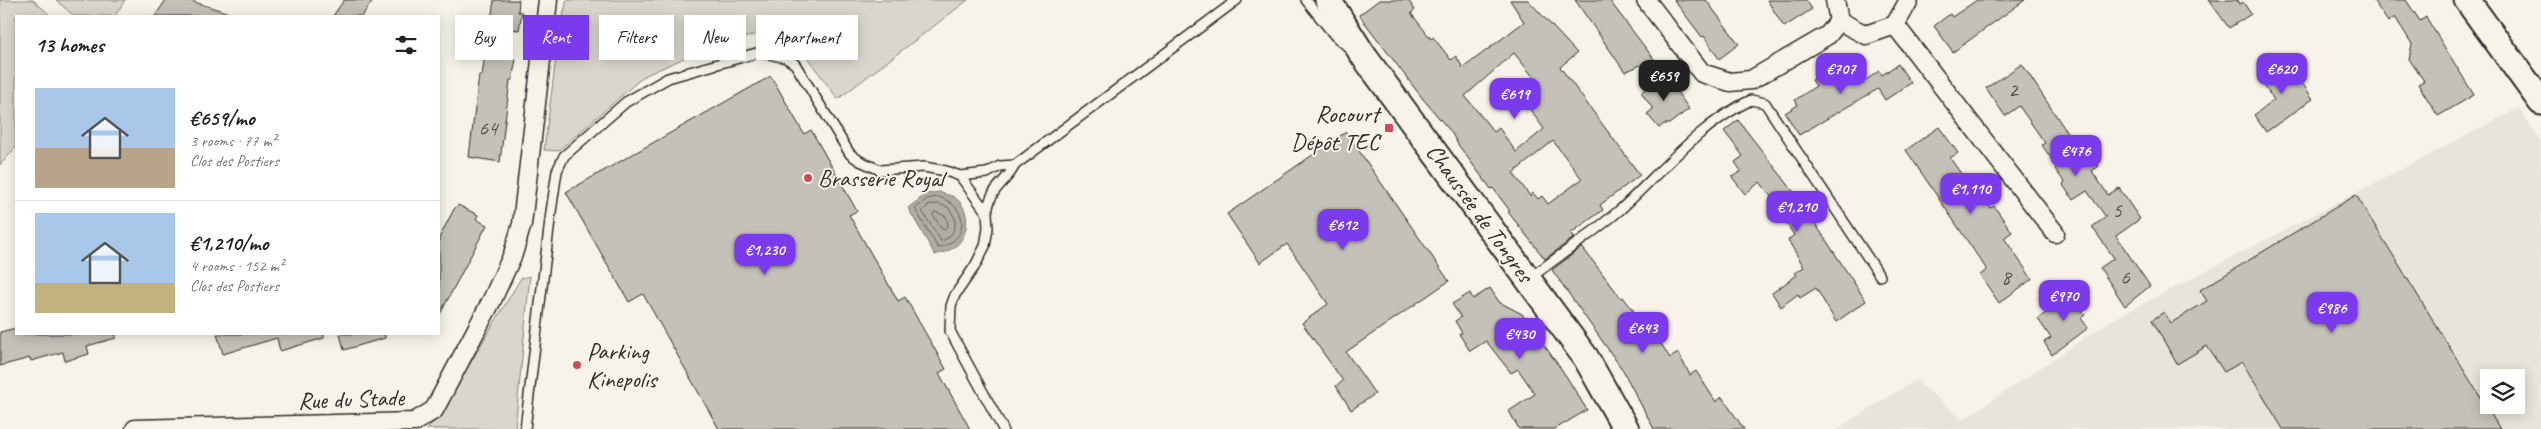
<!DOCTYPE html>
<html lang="en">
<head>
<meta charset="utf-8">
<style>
	body { margin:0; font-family:Caveat,sans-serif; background:#f6f6f6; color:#202124; height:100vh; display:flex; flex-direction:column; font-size:19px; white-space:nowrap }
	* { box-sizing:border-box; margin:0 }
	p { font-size:16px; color:#757577 }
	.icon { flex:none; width:28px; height:28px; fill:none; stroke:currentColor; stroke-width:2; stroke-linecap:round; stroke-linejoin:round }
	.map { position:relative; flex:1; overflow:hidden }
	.panel { position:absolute; left:15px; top:15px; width:425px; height:320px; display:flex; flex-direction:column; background:#fff; border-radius:0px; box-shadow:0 2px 12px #0003 }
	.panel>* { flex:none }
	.top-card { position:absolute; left:455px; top:15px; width:475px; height:45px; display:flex; gap:10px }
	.controls { position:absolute; left:2480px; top:369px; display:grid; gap:10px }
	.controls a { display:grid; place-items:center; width:45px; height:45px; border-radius:0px; background:#fff; box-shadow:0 2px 12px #0003; font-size:25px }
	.price { position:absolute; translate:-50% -42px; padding:0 11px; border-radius:10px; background:#7c3aed; color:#fff; font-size:16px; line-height:32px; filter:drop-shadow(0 1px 2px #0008) }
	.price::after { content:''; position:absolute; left:50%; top:30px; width:15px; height:11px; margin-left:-8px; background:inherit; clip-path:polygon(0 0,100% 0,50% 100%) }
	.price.current { background:#222; color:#fff }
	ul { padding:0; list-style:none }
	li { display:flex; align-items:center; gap:15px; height:125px; padding:0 20px }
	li+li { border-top:1px solid #e0e0e0 }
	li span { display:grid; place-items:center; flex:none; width:140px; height:100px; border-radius:0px; color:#555 }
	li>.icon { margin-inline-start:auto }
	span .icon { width:60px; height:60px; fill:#fffc; stroke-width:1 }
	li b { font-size:21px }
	h2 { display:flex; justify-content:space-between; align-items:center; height:60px; padding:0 20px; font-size:21px }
	.tag { padding:0 18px; border-radius:0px; background:#fff; box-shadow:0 2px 12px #0003; font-size:18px; line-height:45px }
	.tag.current { background:#7c3aed; color:#fff }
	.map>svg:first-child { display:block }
	.built { fill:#e8e4da; fill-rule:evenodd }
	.green { fill:#dad6cc; stroke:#82807c }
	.water { fill:#afaca4; stroke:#7a7874 }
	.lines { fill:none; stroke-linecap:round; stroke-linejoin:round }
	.shore { stroke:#605f5b; stroke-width:1 }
	.building { fill:#c4c1b9; stroke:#2b2b2b; fill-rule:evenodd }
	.lane-casing { stroke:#2b2b2b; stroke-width:12 }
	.street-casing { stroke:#2b2b2b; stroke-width:21 }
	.secondary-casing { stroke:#2b2b2b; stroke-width:29 }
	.lane { stroke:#f7f3e8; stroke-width:9 }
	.street { stroke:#f7f3e8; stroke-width:18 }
	.secondary { stroke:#f7f3e8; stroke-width:25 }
	.poi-dot { fill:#d1495b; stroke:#f7f3e8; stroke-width:2 }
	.labels { text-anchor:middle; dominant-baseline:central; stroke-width:4; stroke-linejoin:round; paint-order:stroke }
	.number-label { font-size:21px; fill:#51504e }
	.poi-label { font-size:24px; fill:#2b2b2b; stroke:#f7f3e8; text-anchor:start }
	.street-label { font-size:24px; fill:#2b2b2b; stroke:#f7f3e8 }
</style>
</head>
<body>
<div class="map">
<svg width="2541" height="429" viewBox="0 0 2541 429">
	<rect width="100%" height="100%" fill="#f7f3e8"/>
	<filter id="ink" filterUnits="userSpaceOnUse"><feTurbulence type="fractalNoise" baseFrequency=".02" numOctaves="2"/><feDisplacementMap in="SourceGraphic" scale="10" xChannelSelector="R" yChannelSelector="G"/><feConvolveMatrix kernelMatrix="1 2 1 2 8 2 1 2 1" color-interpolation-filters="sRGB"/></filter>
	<g filter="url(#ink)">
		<!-- built -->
		<path class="built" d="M2519,108L2541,142V429H1837L1916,380L1963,420L2110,321ZM2489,378H2516V405H2489Z"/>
		<!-- green -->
		<path class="green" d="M0,0H33L51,16H16V147L0,165Z
			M56,0H125L115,16H74Z
			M567,0H968L838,99L800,48L760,33L695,53L644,76L558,151L544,150L560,28Z
			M530,276L515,429H426L436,420L521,278Z"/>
		<!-- water -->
		<path class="water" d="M939,192C944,194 950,195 954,197C972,209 970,237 953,248C948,252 940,253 935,255L908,208L926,194Z"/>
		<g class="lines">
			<!-- shore -->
			<path class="shore" d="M939,197C970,207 970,240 938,248L915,209L927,199Z
				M938,204L948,207L955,218C956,229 952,238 941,241L922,211L929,205Z
				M935,212L946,216L948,224L945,230L942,229L933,215Z"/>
		</g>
		<!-- building -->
		<path class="building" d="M166,0H188L229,13V16H155Z
			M344,0H373L362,16H333Z
			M494,0H519L518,12H522L519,30L490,26Z
			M1379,0H1408L1415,10L1411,13L1431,39L1433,37L1451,60L1456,56L1463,68L1524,22L1510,0H1528L1577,53L1560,67L1640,175L1600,205L1603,210L1571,233L1575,237L1545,259L1508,212L1510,211L1493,188L1491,189L1459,146L1451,132L1423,99L1359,15ZM1514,53L1539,84L1521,97L1544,129L1516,152L1499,128L1494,132L1465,96ZM1553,141L1582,179L1548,204L1542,196L1538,199L1533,193L1530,196L1513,173Z
			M1575,0H1609L1654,59L1625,72Z
			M1674,0H1706L1739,44L1719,59L1704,36L1702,37Z
			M1767,0H1806L1812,9L1784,27Z
			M1977,0H2025L1953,52L1934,26L1950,14L1952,17Z
			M2209,0H2237L2239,4L2243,2L2251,14L2229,28Z
			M2373,0H2406L2420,21L2426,17L2474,95L2438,116L2418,84L2424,81L2409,59L2412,44L2395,17L2388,22Z
			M485,55L516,59L512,80H510L500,162L469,157L479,75H482Z
			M2285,58L2313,99L2266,132L2254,115L2274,100L2258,77Z
			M1898,64L1911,83L1885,100L1878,89L1799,135L1785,113L1798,105L1795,100L1816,86L1812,80L1832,68L1834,73L1845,67L1857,86L1879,71L1882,75Z
			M2022,64L2080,152L2087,148L2099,166L2092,171L2108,195L2119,188L2140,219L2116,236L2150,286L2125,306L2100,268L2114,258L2092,227L2106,217L2087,191L2073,200L2063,185L2065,183L2055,169L2057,167L2042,145L2045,143L2019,106L2005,116L1986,88Z
			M1666,74L1679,90L1677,92L1689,109L1669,124H1664L1659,128L1647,114L1653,109L1641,92Z
			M771,76L804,134L811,130L857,211L849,215L898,301L905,297L946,369L939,373L970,429H719L643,294L629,302L566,192Z
			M1738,120L1797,196L1866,301L1836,322L1816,288L1800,298L1798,294L1781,307L1772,293L1797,275L1795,273L1804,267L1788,240L1794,235L1781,215L1784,214L1760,182L1745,194L1732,177L1741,171L1735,162L1743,156L1724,131Z
			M1939,127L1958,153L1950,158L1971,188L1978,185L1991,208L1994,206L2012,232L2004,238L2032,279L1999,303L1980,275L1987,270L1906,150Z
			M1346,132L1449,281L1346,352L1375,394L1351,410L1336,386L1343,381L1302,323L1328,304L1287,244L1260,263L1227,214Z
			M2356,195L2500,429H2283L2242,362L2224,372L2207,346L2177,364L2152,320L2164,312L2171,323L2207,301L2200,290Z
			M458,205L478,215L476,219L487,225L439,316V238L454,209Z
			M1582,247L1621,298L1623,297L1658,343L1660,342L1670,358L1678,353L1690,375L1696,371L1716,402L1722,397L1744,429H1654L1622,369L1552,270Z
			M1490,288L1499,302L1522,314L1566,376L1587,410L1555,429H1519L1509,411L1535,394L1518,369L1511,373L1486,341L1470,351L1459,334L1462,333L1455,321L1461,317L1452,304L1470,293L1473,299Z
			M2080,293L2089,307L2082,311L2085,315L2081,318L2088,328L2052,355L2044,342L2051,338L2038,319L2070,294L2073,298Z
			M16,328V334H116V338L87,346L89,354L65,361L63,352L31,361L30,358L0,366V332Z
			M217,334H324V338L280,351L277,338L223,354Z
			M340,334H385V338L344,350Z"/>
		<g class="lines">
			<defs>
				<path id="lane" d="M1306,0L1335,36L1347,46
					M960,176L987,173L1000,166L1015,165
					M987,213C991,185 1005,185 1015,165L1237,0
					M1530,278C1560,255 1592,234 1621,209C1662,171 1700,124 1751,100L1765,103L1880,276
					M525,429L551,212L557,171L564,156L626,102L668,78L760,52L786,58L795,64L850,154L860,161L880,170L924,167L946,171L960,176L987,213L988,228L985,246L975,266L955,295L951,306L950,331L1003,429"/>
				<path id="street" d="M1646,0L1702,73L1730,82L1751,80L1828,35L1839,21
					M1835,0L1839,21L1866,35L1895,25L1909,0
					M1895,25L2055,233
					M135,429L414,422L434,410L492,300L513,254L522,224L548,0"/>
				<path id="secondary" d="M1328,0L1363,55L1586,358L1626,429
					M2467,0L2541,102"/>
			</defs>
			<!-- lane casing -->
			<use href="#lane" class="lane-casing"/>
			<!-- street casing -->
			<use href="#street" class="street-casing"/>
			<!-- secondary casing -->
			<use href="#secondary" class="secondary-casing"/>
			<!-- lane -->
			<use href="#lane" class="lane"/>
			<!-- street -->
			<use href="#street" class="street"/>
			<!-- secondary -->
			<use href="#secondary" class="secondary"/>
		</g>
	</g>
	<!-- markers -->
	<g class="poi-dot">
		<rect x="1384" y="123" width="10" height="10" rx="2.5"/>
		<circle cx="808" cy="178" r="5"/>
		<circle cx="577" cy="365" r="5"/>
	</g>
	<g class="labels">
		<!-- number labels -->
		<g class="number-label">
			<text x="2013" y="90">2</text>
			<text x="488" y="128">64</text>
			<text x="2117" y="210">5</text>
			<text x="2006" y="277">8</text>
			<text x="2125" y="277">6</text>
		</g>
		<!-- poi labels -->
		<g class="poi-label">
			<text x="1379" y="114" text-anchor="end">Rocourt<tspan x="1379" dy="28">Dépôt TEC</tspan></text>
			<text x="818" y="178">Brasserie Royal</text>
			<text x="587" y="351">Parking<tspan x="587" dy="28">Kinepolis</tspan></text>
		</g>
		<!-- street labels -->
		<g class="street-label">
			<text transform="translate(1480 213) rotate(54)">Chaussée de Tongres</text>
			<text transform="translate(351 399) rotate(-2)">Rue du Stade</text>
		</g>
	</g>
</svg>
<div class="controls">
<a><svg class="icon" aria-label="layers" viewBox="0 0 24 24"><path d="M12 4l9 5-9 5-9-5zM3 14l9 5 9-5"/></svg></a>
</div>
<b class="price" style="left:1841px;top:95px">€707</b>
<b class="price" style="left:2282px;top:95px">€620</b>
<b class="price current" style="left:1664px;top:102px">€659</b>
<b class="price" style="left:1515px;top:120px">€619</b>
<b class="price" style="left:2076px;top:177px">€476</b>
<b class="price" style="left:1971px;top:215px">€1,110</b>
<b class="price" style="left:1797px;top:233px">€1,210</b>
<b class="price" style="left:1343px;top:251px">€612</b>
<b class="price" style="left:765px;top:276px">€1,230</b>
<b class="price" style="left:2064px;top:322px">€970</b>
<b class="price" style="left:2332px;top:334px">€986</b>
<b class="price" style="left:1643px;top:354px">€643</b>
<b class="price" style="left:1520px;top:360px">€430</b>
<div class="top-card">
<a class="tag">Buy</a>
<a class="tag current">Rent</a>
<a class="tag">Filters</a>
<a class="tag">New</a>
<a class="tag">Apartment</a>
</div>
<section class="panel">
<h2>13 homes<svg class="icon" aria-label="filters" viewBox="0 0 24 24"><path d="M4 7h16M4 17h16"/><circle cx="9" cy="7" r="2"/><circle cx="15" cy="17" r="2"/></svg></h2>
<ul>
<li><span style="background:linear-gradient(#a9c7e8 60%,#b9a48a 0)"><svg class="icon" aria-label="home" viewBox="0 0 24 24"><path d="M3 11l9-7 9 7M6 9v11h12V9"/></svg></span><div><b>€659/mo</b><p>3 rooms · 77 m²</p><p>Clos des Postiers</p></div></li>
<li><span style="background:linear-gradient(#a9c7e8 70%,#c2b280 0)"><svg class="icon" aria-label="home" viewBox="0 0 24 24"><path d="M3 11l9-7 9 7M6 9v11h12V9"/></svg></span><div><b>€1,210/mo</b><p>4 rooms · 152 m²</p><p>Clos des Postiers</p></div></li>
</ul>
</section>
</div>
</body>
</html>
